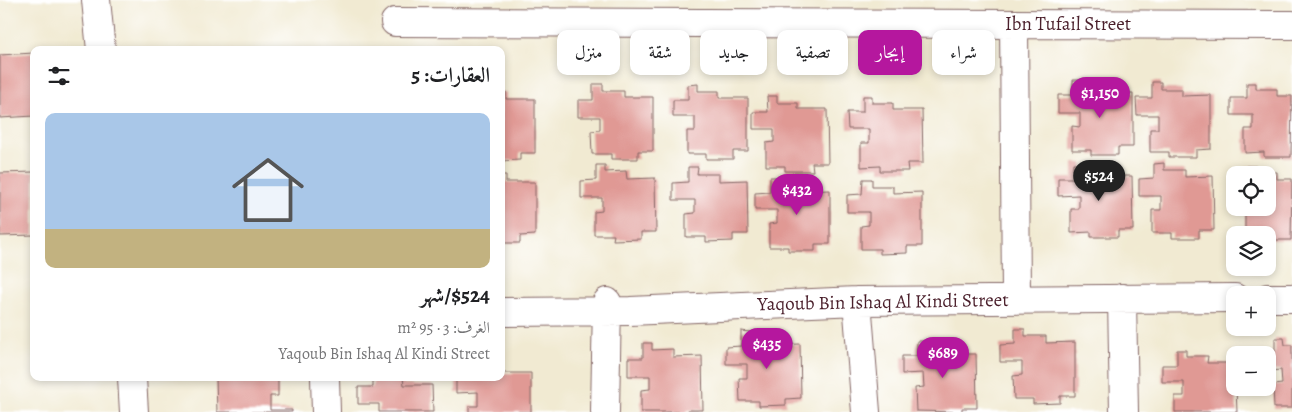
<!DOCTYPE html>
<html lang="ar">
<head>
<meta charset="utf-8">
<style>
	body { margin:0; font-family:Alegreya,Amiri,serif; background:#f6f6f6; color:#202124; direction:rtl; height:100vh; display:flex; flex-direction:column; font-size:19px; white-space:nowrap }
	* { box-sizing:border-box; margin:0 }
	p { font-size:16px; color:#757577 }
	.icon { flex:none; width:28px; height:28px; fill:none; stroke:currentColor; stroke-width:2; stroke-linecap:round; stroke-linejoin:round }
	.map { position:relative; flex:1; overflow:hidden; direction:ltr }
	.sheet { position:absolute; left:30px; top:46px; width:475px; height:335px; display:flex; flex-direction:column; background:#fff; border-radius:10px; box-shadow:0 2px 8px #0003; direction:rtl }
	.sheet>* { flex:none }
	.hud { position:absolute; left:520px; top:30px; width:475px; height:45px; direction:rtl; display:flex; gap:10px }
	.fabs { position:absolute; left:1226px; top:166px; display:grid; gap:10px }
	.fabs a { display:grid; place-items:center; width:50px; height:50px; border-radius:10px; background:#fff; box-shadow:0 2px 8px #0003; font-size:25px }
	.price { position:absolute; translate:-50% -42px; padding:0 11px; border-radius:18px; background:#b5179e; color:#fff; font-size:16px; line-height:32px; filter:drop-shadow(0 1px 2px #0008) }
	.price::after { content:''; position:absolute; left:50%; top:30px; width:15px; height:11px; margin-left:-8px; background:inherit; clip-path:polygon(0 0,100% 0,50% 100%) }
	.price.on { background:#222; color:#fff }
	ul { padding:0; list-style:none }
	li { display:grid; align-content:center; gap:10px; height:265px; padding:0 15px }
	li span { display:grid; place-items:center; height:155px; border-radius:10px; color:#555 }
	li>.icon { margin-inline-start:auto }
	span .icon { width:90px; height:90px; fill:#fffc; stroke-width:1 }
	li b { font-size:21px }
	h2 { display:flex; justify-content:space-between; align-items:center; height:60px; padding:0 15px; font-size:21px }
	.tag { padding:0 18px; border-radius:10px; background:#fff; box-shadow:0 2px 8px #0003; font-size:18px; line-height:45px }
	.tag.on { background:#b5179e; color:#fff }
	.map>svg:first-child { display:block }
	.building { fill:#e09994 }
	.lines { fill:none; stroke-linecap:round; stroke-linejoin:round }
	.minor-casing { stroke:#846665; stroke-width:30 }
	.minor { stroke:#fff; stroke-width:28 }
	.labels { text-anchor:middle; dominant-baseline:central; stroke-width:4; stroke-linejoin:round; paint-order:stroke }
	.street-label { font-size:19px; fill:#4a1f2b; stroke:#fff }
</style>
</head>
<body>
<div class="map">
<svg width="1292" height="412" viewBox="0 0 1292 412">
	<rect width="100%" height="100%" fill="#fff"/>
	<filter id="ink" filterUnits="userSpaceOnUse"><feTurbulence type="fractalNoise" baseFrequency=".02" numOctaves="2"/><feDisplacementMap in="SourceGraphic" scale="10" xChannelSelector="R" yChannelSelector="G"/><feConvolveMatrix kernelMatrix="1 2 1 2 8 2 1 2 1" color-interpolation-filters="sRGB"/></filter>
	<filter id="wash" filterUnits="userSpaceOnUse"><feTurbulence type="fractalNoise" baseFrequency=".0096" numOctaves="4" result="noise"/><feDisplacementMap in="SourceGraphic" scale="20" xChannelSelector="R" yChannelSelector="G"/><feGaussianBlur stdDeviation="1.12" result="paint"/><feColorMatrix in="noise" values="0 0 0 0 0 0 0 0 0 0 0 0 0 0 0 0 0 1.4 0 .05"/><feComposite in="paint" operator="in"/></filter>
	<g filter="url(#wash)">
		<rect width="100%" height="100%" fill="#f1ead2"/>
		<g id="blocks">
			<!-- building -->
			<path class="building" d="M34,53V116L0,118V55Z
				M1073,80H1083L1082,86H1104V93H1133V147H1118V155H1091V150H1072V126L1080,127V113H1058V95H1073Z
				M1152,82H1161V89H1182V96L1211,95V149L1196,150V157H1169V152H1150V129H1158V115H1137L1136,98H1152Z
				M1247,83H1256V89H1277V96H1292L1291,157H1264V152L1245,153V129H1253V115H1231V98H1247Z
				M593,84H603V91H624V97H653V151H638V159H611V154H592L591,131L600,130V117H578V100H593Z
				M698,84V91H719V98H748V151H733V159H706V154H687V131H695V117H673V100H688V85Z
				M501,92H506V99H535V153H520V160L501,161Z
				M767,96H777V103H798V109H827L828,163H812L813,171H785V166H766V143L774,142V129H753V112H768Z
				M863,96H872V103H893V110H922L923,163H907L908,171H880V166L861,167V143H869V129H848L847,112H863Z
				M1073,163H1082L1083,169H1103L1104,176H1132L1133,230H1118V237H1091V232L1071,233V209H1079V195L1058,196V178H1073Z
				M1164,163V170H1185V177L1213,176L1214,230H1199V238H1172V233H1152V210H1161V196H1139V179L1154,178V164Z
				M596,165H605V172L626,171L627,179L655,178L656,232H641V239L613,240L614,235H594V212L602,211V198H581V181L596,180Z
				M1246,166H1256V172H1277V179H1292L1291,240H1268V235H1245V212H1253V208H1268V175H1246Z
				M688,167H698L697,174H719V181L747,180L748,234H733V241L706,242V237H686V214L695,213V200H673V183L688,182Z
				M34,172V235L0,236V173Z
				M501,175H506V182H535V235L520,236V243H501Z
				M770,177H780V184H801V191L830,190V244H815V251H788V247H769V224L777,223V210H755V193L770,192Z
				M863,179H872V186H893V193L922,192V246H907V253L880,254V249H861V226L869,225V212H847V195L862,194Z
				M1232,181H1235V198H1232Z
				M1015,329H1025V336H1046V343L1075,342V396H1060V403L1033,404V399H1014L1013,376L1022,375V362H1000V345L1015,344Z
				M741,331L750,332L751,338H771L772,345L800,344L801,398L786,399V405L759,406V401H740L739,378H747V364H726V347L741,346Z
				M1275,338H1284L1285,345H1292V408H1274L1273,385L1282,384L1281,370L1268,371V355H1263V353H1275Z
				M917,341H926L927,348L948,347V354H976L977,408H962V412L916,411L915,388L924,387L923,373L902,374V356H917Z
				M643,343H652V350L673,349V357L702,356L703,410H688V412H641V390L650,389V376H628V358H643Z
				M1177,350H1186V356H1208L1207,363H1235L1237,412H1175V396H1184V382H1162V365H1177Z
				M501,373H531V412H469V406H478V392L456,393V378H501Z
				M216,378H278V396H270V410H292V412H217Z
				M373,378H403L404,385H432L433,412H379V404H358V387H373Z"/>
		</g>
	</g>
	<g filter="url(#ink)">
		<use href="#blocks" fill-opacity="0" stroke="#846665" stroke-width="1"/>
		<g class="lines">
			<defs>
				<path id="minor" d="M96,0L101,50
					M395,22L1292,25
					M1014,24L1016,299
					M1122,298L1124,412
					M1268,298H1292
					M857,301L866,412
					M501,312L630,311L857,301L1235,298
					M132,378L134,412
					M325,378L326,412
					M605,412L607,302"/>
			</defs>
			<!-- minor casing -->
			<use href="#minor" class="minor-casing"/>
			<!-- minor -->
			<use href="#minor" class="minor"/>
		</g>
	</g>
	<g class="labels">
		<!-- street labels -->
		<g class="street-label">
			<text x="1068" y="24">Ibn Tufail Street</text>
			<text transform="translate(883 302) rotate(-1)">Yaqoub Bin Ishaq Al Kindi Street</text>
		</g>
	</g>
</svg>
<div class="fabs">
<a><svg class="icon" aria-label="locate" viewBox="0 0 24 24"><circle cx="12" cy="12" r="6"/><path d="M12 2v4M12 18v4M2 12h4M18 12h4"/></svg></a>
<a><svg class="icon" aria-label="layers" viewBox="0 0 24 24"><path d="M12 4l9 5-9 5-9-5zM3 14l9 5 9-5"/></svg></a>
<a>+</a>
<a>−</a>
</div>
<b class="price" style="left:1100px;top:119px">$1,150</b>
<b class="price on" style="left:1099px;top:202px">$524</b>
<b class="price" style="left:797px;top:216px">$432</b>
<b class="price" style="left:767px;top:370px">$435</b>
<b class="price" style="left:943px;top:379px">$689</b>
<div class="hud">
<a class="tag">شراء</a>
<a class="tag on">إيجار</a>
<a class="tag">تصفية</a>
<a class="tag">جديد</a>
<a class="tag">شقة</a>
<a class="tag">منزل</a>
</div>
<section class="sheet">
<h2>العقارات: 5<svg class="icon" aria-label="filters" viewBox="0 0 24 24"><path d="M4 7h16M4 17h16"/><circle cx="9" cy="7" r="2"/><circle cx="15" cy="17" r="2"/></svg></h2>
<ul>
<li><span style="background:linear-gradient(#a9c7e8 75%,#c2b280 0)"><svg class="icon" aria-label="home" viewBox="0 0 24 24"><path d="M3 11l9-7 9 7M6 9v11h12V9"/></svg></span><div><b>$524/شهر</b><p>الغرف: 3 · 95 m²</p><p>Yaqoub Bin Ishaq Al Kindi Street</p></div></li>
</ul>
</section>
</div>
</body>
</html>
